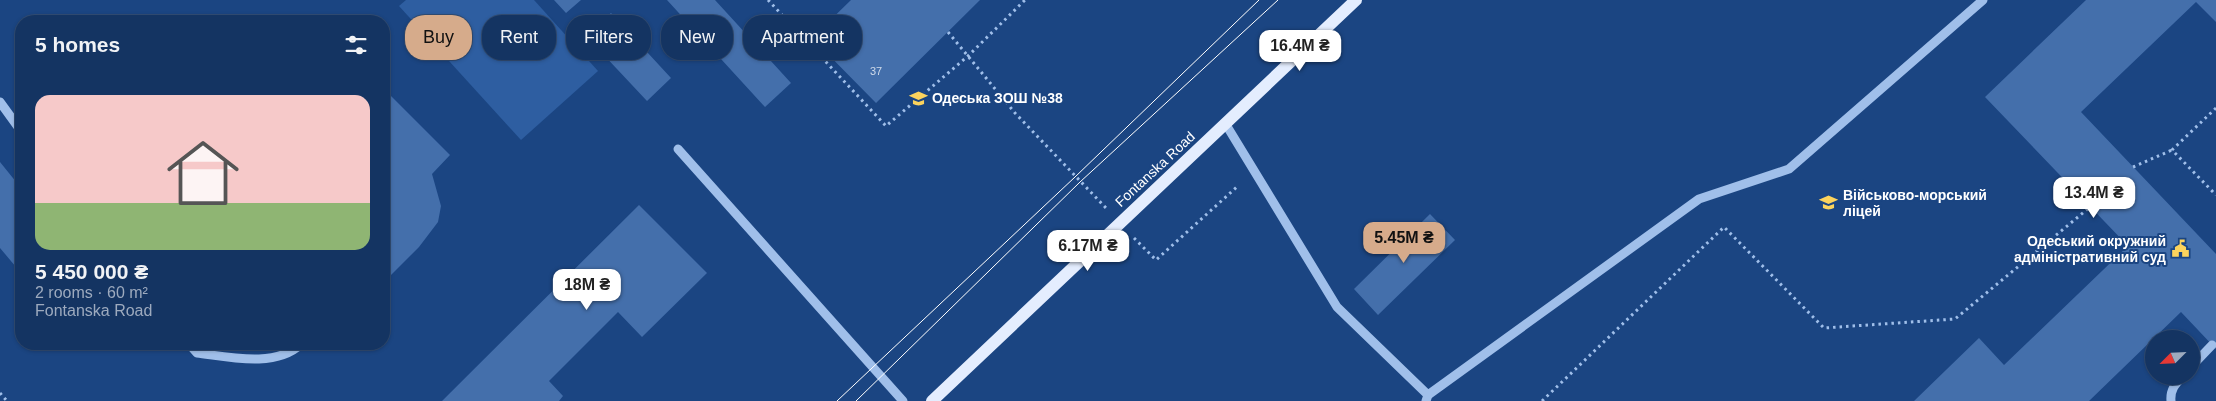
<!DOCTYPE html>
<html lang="en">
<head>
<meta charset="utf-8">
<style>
	body { margin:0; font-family:Helvetica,sans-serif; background:#1d3c68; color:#f1f3f6; height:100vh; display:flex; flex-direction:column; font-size:19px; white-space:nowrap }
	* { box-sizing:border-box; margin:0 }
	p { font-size:16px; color:#9daabe }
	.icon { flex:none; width:28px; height:28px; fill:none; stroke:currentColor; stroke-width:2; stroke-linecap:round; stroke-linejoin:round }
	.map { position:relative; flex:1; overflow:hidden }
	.drawer { position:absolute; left:15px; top:15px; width:375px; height:335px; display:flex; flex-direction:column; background:#143462; border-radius:20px; box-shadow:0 1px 4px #0004,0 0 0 1px #334f77 }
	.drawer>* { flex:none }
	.guide { position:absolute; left:405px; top:15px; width:475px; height:45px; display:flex; gap:10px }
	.needle { width:32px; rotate:246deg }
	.controls { position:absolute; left:2145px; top:330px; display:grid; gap:10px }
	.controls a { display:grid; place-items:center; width:55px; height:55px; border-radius:50%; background:#143462; box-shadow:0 1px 4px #0004,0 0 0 1px #334f77; font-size:25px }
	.price { position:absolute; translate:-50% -42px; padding:0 11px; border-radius:10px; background:#fff; color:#222; font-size:16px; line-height:32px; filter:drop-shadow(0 1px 2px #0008) }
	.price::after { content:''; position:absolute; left:50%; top:30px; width:15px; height:11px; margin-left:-8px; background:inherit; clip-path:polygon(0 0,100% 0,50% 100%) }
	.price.on { background:#d6ab8b; color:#111 }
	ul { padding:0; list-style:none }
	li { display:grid; align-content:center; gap:10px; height:265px; padding:0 20px }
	li span { display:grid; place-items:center; height:155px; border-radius:15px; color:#555 }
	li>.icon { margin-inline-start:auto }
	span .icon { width:90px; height:90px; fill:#fffc; stroke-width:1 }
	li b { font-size:21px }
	h2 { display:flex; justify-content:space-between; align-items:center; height:60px; padding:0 20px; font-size:21px }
	.pill { padding:0 18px; border-radius:20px; background:#143462; box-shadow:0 1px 4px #0004,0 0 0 1px #334f77; font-size:18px; line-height:45px }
	.pill.on { background:#d6ab8b; color:#111 }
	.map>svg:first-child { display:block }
	.green { fill:#2e5ea1 }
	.building { fill:#446fab }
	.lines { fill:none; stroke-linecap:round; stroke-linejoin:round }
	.path { stroke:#a0bfea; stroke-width:3; stroke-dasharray:2.5 4; stroke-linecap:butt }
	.minor { stroke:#a0bfea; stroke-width:9 }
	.major { stroke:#e4edfe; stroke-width:12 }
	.tram { stroke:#fff; stroke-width:1 }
	.labels { text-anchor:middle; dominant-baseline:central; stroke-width:4; stroke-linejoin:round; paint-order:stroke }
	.number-label { font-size:11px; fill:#d0dbea }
	.poi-label { font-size:14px; font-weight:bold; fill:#fff; stroke:#1b4582; text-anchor:start }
	.street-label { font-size:14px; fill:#fff; stroke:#1b4582 }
</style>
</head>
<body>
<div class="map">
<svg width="2216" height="401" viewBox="0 0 2216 401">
	<rect width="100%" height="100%" fill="#1b4582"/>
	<!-- green -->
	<path class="green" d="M406,0H534L598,71L521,140L399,6Z"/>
	<!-- building -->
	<path class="building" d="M554,0H581L566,13Z
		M667,0H715L791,83L765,107Z
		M851,0H980L876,103L812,38Z
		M2086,0H2216V22L2196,2L2081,112L2216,254V349L2181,312L2089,401H1914L1979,338L2004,365L2128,246L1985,97Z
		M611,13L671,78L647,101L586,36Z
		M384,89L450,155L432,174L441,206L438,222L419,247L391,275L384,268Z
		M0,162L21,188V263L16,267L0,248Z
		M639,205L707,273L642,337L618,312L549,381L563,396L559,401H442Z
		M1430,214L1455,240L1378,315L1354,289Z"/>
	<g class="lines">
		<!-- path -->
		<path class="path" d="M768,0L886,126L968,56L1025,0
			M948,32L1015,113L1106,208
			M2216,108L2172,150L2216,195
			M2133,167L2172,150
			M1134,238L1156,260L1239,185
			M0,393L7,401
			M1542,401L1724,227L1824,328L1955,319L2090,207"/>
		<!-- minor -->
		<path class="minor" d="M0,102L21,131
			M1225,123L1337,307L1428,395L1426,401
			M678,149L903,401
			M189,344L197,353C229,357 276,368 301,344
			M2191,367L2212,345
			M1428,395L1699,199L1789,169L1983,0
			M2171,401C2170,390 2175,384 2183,376"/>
		<!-- major -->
		<path class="major" d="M932,401L1356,0"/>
		<!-- tram -->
		<path class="tram" d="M837,401L1075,177L1259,0
			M856,401L1080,182L1278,0"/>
	</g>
	<!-- icons -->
	<defs>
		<symbol id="school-bare" viewBox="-9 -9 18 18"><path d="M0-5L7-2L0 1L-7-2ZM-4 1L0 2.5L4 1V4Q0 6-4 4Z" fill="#fcd35d" stroke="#1b4582" stroke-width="2.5" paint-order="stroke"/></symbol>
		<symbol id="university-bare" viewBox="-9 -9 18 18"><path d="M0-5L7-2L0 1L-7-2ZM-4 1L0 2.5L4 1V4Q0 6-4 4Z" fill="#fcd35d" stroke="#1b4582" stroke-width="2.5" paint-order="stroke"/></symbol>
		<symbol id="civic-bare" viewBox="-9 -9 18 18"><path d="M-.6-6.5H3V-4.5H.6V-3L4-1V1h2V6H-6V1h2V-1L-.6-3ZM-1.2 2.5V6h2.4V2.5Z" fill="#fcd35d" stroke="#1b4582" stroke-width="2.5" paint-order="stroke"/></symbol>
	</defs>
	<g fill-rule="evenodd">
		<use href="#school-bare" x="906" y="86" width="25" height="25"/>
		<use href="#university-bare" x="1816" y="190" width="25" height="25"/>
		<use href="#civic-bare" x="2168" y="236" width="25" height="25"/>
	</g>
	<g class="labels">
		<!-- number labels -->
		<g class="number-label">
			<text x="876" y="71">37</text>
		</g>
		<!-- poi labels -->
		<g class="poi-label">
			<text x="932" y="98">Одеська ЗОШ №38</text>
			<text x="1843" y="195">Військово-морський<tspan x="1843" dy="16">ліцей</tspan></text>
			<text x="2166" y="241" text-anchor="end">Одеський окружний<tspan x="2166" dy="16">адміністративний суд</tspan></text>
		</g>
		<!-- street labels -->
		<g class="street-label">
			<text transform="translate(1155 169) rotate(-43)">Fontanska Road</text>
		</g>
	</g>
</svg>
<div class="controls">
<a><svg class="needle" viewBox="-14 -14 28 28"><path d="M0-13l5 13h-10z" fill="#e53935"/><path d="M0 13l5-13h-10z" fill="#9daabe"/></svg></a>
</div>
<b class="price" style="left:1300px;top:72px">16.4M ₴</b>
<b class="price" style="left:2094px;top:219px">13.4M ₴</b>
<b class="price on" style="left:1404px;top:264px">5.45M ₴</b>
<b class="price" style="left:1088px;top:272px">6.17M ₴</b>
<b class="price" style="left:587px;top:311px">18M ₴</b>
<div class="guide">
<a class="pill on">Buy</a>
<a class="pill">Rent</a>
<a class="pill">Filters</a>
<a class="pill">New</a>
<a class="pill">Apartment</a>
</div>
<section class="drawer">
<h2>5 homes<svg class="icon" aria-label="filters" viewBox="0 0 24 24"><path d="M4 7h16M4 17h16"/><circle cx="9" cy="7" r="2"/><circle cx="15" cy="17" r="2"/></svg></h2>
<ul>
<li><span style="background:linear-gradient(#f6c9c9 70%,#8fb573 0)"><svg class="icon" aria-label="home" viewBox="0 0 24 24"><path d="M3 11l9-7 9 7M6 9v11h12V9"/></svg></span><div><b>5 450 000 ₴</b><p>2 rooms · 60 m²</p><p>Fontanska Road</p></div></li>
</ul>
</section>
</div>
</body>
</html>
